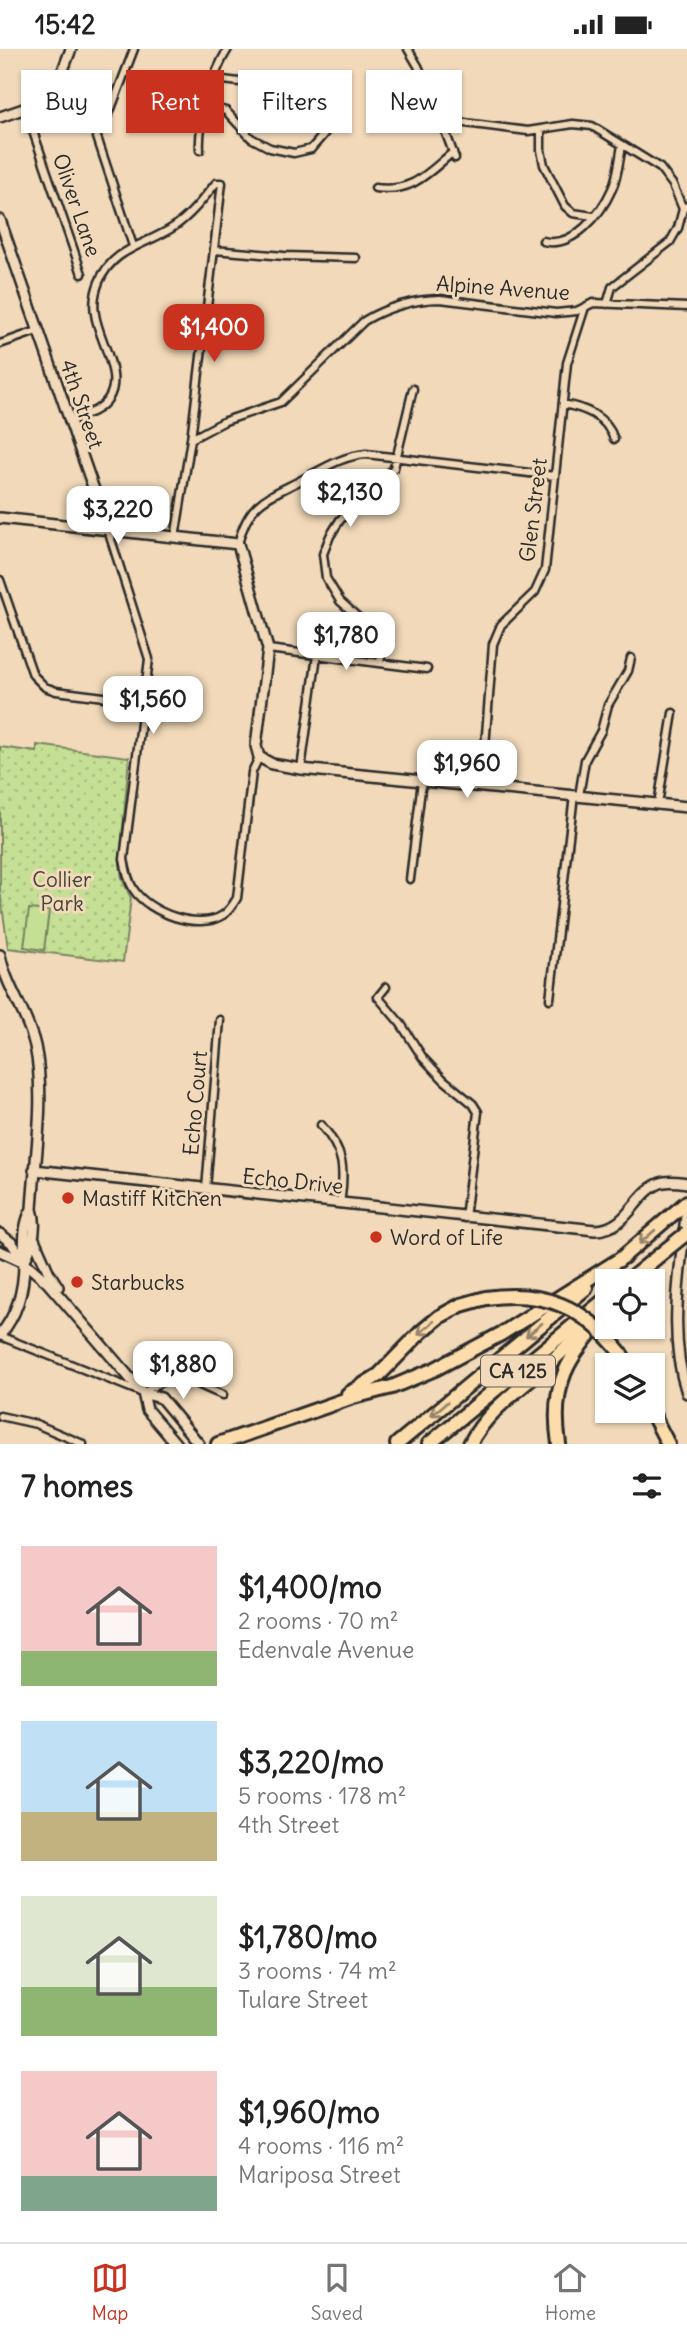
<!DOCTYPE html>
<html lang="en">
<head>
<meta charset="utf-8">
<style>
	body { margin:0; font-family:Delius,sans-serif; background:#f6f6f6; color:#222; height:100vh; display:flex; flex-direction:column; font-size:26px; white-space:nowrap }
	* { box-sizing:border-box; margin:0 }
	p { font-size:23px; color:#767676 }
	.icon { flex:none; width:38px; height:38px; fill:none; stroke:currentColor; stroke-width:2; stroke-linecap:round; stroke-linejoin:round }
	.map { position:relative; height:1395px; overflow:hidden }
	.details { display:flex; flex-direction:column; background:#fff; flex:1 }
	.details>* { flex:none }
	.hud { position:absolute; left:21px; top:21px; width:646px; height:63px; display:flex; gap:14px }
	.fabs { position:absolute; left:595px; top:1220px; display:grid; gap:14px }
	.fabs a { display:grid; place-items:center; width:70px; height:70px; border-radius:0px; background:#fff; box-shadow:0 2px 5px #0004; font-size:35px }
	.price { position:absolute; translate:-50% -60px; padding:0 16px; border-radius:14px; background:#fff; color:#222; font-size:23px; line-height:46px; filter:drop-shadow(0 2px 4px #0008) }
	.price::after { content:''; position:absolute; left:50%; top:42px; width:21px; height:16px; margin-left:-10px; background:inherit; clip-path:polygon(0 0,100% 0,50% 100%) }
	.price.active { background:#c8321e; color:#fff }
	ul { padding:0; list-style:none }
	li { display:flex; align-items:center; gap:21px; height:175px; padding:0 21px }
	li span { display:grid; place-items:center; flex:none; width:196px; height:140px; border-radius:0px; color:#555 }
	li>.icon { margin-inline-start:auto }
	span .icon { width:84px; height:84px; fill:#fffc; stroke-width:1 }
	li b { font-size:30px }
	h2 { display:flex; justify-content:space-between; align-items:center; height:84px; padding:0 21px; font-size:30px }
	.pill { padding:0 24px; border-radius:0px; background:#fff; box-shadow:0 2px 5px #0004; font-size:24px; line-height:63px }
	.pill.active { background:#c8321e; color:#fff }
	.status { display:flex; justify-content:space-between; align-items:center; height:49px; padding:0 35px; background:#fff; direction:ltr }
	.status svg { height:19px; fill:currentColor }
	.dock { display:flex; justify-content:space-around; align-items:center; height:98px; border-top:2px solid #e0e0e0; background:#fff; font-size:19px; color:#767676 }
	.dock a { display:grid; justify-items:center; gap:4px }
	.dock .active { color:#c8321e }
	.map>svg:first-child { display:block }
	.grass { fill:url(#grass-dots); stroke:#788560; stroke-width:2 }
	.pitch { fill:#c5df95; stroke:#788560; stroke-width:2 }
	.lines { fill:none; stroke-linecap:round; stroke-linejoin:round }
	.street-casing { stroke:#2b2b2b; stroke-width:11 }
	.secondary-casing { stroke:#2b2b2b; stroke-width:14 }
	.highway-casing { stroke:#2b2b2b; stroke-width:18 }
	.street { stroke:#f1d9b9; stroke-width:6 }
	.secondary { stroke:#f1d9b9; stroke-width:9 }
	.highway { stroke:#fddcac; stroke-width:12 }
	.highway-bridge-casing { stroke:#2b2b2b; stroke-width:18; stroke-linecap:butt }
	.highway-bridge { stroke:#fddcac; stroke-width:12 }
	.oneway { stroke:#94846c }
	.poi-dot { fill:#c8321e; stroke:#f1d9b9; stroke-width:2.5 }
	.labels { text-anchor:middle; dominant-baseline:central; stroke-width:6; stroke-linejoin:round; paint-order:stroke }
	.shield { fill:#f1d9b9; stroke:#665f56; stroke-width:2 }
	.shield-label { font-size:19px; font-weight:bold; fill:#2b2b2b }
	.street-label { font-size:21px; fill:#2b2b2b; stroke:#f1d9b9 }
	.park-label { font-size:21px; fill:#42463b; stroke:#f1d9b9 }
	.poi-label { font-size:21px; fill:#2b2b2b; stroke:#f1d9b9; text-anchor:start }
</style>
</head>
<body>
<div class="status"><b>15:42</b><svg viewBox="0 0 49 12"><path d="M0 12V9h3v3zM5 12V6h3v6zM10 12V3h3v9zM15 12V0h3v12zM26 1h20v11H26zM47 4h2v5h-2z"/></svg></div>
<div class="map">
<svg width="687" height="1395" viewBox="0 0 687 1395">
	<defs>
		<pattern id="grass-dots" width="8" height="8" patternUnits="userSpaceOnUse" patternTransform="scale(1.75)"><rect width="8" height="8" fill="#c5df95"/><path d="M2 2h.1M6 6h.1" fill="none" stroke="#a9c081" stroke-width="1.8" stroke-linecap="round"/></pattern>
	</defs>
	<rect width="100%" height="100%" fill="#f1d9b9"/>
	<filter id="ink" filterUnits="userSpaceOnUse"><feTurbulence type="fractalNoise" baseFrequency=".0143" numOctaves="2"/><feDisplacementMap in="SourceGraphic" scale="14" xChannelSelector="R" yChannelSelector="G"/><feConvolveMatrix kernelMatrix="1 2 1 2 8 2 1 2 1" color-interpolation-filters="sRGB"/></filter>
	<g filter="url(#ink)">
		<!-- grass -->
		<path class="grass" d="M37,696L129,708L120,814L122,830L131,849L123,913L8,899L0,842V698L37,703Z"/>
		<!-- pitch -->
		<path class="pitch" d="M29,860L49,862L44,901L24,898Z"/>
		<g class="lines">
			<defs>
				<path id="street" d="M408,0L418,17L441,71L528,82L573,75L592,77L660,119L673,136L683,160
					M55,41C71,44 79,47 88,61L133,197
					M207,57L226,62L251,89L270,99L294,104L311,100C325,83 354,58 320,43L215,30
					M25,59L82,225
					M89,63L99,69L109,65L134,0
					M441,71L455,109
					M541,81V101L544,116L565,157L573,164L593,167
					M200,101C198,74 213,23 228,0
					M375,139C412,144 427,125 453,103
					M543,192C573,200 601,165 612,140C618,127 619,111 622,97
					M214,201L284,207L356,209
					M607,255L612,238L670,193L678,179L683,160L687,157
					M0,295L37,282
					M563,355C585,359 606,367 614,390
					M69,371C77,368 86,366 94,362C135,340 99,296 95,265C93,254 95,243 99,233C113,198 148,196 175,177C191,166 203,150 216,134H222L191,390L175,489
					M191,390L225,372L281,353L364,272C385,259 415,250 440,250L556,264L577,262L593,254L687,258
					M108,481L149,610L124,810C126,821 128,832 134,841C149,864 199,882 223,866C229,862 233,856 237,849L252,723L259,708
					M238,495C249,450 270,448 305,429C326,418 343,407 366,405L555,427
					M0,531L33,626L45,638L56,642L144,653
					M268,600L427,620
					M380,614L383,595L381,589L340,552L326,529L323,505L330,487L340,471L394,419L413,340
					M301,720L317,606
					M482,737L493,595L501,576L535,543L545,521L567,314L585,258
					M579,747L585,711L601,682L608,656L628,622L631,609
					M658,755L673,664
					M410,830L422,732
					M386,938L378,948L401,975L423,1009L444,1031L473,1055L478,1063L465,1169
					M550,950L574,746
					M321,1076C345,1103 345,1121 340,1155
					M206,1140L220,971
					M0,1287L143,1344C182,1317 185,1332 223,1346
					M0,1367L36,1375L83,1395"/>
				<path id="secondary" d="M0,68L52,50L71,0
					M0,171L108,481
					M0,469L238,495L268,600L256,697L259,708L272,715L301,720L687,758
					M0,906C6,938 28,965 35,997C46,1050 35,1107 32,1160C38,1179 33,1196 24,1213
					M34,1121L595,1181C631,1180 635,1140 664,1133C671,1132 680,1133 687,1134
					M687,1157C681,1219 667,1284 687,1344
					M0,1185L12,1194L24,1213L47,1233L143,1344L147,1361L176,1395
					M34,1190L49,1224L58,1238
					M0,1202L24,1213
					M0,1286C17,1266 24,1240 24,1214C25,1196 22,1177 32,1160
					M143,1344L161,1349L199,1395"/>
				<path id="highway" d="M618,1212L687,1153
					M628,1232L667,1200
					M619,1302L628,1316
					M348,1345L379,1326L421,1283L439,1268L461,1256L486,1249
					M651,1362L668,1395
					M218,1395L353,1348L392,1338L435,1320L501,1285L625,1207
					M397,1395L586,1239
					M429,1395L607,1249
					M470,1395C488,1359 525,1337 554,1310C569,1296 583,1282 598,1268
					M559,1395C550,1336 567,1307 607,1266"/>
			</defs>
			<!-- street casing -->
			<use href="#street" class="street-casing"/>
			<!-- secondary casing -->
			<use href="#secondary" class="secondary-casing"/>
			<!-- highway casing -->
			<use href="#highway" class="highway-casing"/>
			<!-- street -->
			<use href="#street" class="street"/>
			<!-- secondary -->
			<use href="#secondary" class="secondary"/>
			<!-- highway -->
			<use href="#highway" class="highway"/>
			<defs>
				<path id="highway-bridge" d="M667,1200L687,1184
					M486,1249C543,1241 583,1257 619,1302"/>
			</defs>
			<!-- highway-bridge casing -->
			<use href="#highway-bridge" class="highway-bridge-casing"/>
			<!-- highway-bridge -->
			<use href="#highway-bridge" class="highway-bridge"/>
		</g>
		<!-- one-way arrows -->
		<defs><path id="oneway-shaft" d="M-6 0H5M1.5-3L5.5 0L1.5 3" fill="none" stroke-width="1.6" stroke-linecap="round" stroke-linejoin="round" transform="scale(1.75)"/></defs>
		<g class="oneway">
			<use href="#oneway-shaft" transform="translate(647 1188) rotate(139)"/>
			<use href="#oneway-shaft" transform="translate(426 1279) rotate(139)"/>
			<use href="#oneway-shaft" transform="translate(534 1281) rotate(140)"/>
			<use href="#oneway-shaft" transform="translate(439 1360) rotate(140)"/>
		</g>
	</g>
	<!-- markers -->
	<g class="poi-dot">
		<circle cx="68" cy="1149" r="7"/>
		<circle cx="376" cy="1188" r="7"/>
		<circle cx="77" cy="1233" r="7"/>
	</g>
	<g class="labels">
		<!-- shield labels -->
		<rect class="shield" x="481" y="1306.5" width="74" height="31" rx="5"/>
		<g class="shield-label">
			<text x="518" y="1322">CA 125</text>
		</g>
		<!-- street labels -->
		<g class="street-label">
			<text transform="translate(77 156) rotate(71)">Oliver Lane</text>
			<text transform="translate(503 239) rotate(4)">Alpine Avenue</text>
			<text transform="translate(82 355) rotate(71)">4th Street</text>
			<text transform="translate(533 461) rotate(-83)">Glen Street</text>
			<text transform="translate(195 1054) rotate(-85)">Echo Court</text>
			<text transform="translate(293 1132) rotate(6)">Echo Drive</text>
		</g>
		<!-- park labels -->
		<g class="park-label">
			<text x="62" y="830">Collier<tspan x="62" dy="24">Park</tspan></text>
		</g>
		<!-- poi labels -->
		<g class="poi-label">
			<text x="82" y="1149">Mastiff Kitchen</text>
			<text x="390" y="1188">Word of Life</text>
			<text x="91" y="1233">Starbucks</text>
		</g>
	</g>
</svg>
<div class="fabs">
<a><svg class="icon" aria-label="locate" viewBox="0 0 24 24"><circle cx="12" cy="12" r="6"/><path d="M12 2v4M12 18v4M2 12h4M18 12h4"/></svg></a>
<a><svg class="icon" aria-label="layers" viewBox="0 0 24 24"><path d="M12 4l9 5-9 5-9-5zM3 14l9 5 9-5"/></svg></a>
</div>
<b class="price active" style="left:214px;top:315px">$1,400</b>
<b class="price" style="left:350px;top:480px">$2,130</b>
<b class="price" style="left:118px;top:497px">$3,220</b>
<b class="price" style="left:346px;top:623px">$1,780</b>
<b class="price" style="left:153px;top:687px">$1,560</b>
<b class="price" style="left:467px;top:751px">$1,960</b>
<b class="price" style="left:183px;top:1352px">$1,880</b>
<div class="hud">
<a class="pill">Buy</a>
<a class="pill active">Rent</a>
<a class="pill">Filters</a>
<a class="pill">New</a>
</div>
</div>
<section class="details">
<h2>7 homes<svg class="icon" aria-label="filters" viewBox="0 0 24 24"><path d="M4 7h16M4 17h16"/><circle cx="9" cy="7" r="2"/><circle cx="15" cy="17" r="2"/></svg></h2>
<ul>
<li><span style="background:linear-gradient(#f6c9c9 75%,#8fb573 0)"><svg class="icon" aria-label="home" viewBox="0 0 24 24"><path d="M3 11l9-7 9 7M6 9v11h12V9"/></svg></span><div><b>$1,400/mo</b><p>2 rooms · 70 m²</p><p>Edenvale Avenue</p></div></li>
<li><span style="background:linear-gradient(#bfe0f5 65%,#c2b280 0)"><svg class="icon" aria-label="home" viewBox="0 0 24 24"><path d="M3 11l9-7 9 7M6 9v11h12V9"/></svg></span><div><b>$3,220/mo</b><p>5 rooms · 178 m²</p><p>4th Street</p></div></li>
<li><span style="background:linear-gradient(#dfe7d0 65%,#8fb573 0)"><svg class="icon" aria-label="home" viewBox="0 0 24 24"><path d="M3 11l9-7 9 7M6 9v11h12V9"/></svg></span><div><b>$1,780/mo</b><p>3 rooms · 74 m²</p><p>Tulare Street</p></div></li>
<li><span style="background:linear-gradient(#f6c9c9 75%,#7fa58c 0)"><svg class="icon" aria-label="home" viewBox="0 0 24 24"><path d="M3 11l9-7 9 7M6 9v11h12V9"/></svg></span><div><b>$1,960/mo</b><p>4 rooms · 116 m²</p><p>Mariposa Street</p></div></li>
</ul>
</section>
<nav class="dock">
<a class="active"><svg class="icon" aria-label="map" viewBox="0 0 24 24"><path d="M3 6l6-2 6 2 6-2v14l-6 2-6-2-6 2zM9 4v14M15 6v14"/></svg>Map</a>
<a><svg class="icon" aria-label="saved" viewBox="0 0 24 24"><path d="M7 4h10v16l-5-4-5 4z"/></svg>Saved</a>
<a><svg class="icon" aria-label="home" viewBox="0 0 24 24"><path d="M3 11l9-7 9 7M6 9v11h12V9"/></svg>Home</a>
</nav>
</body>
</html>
